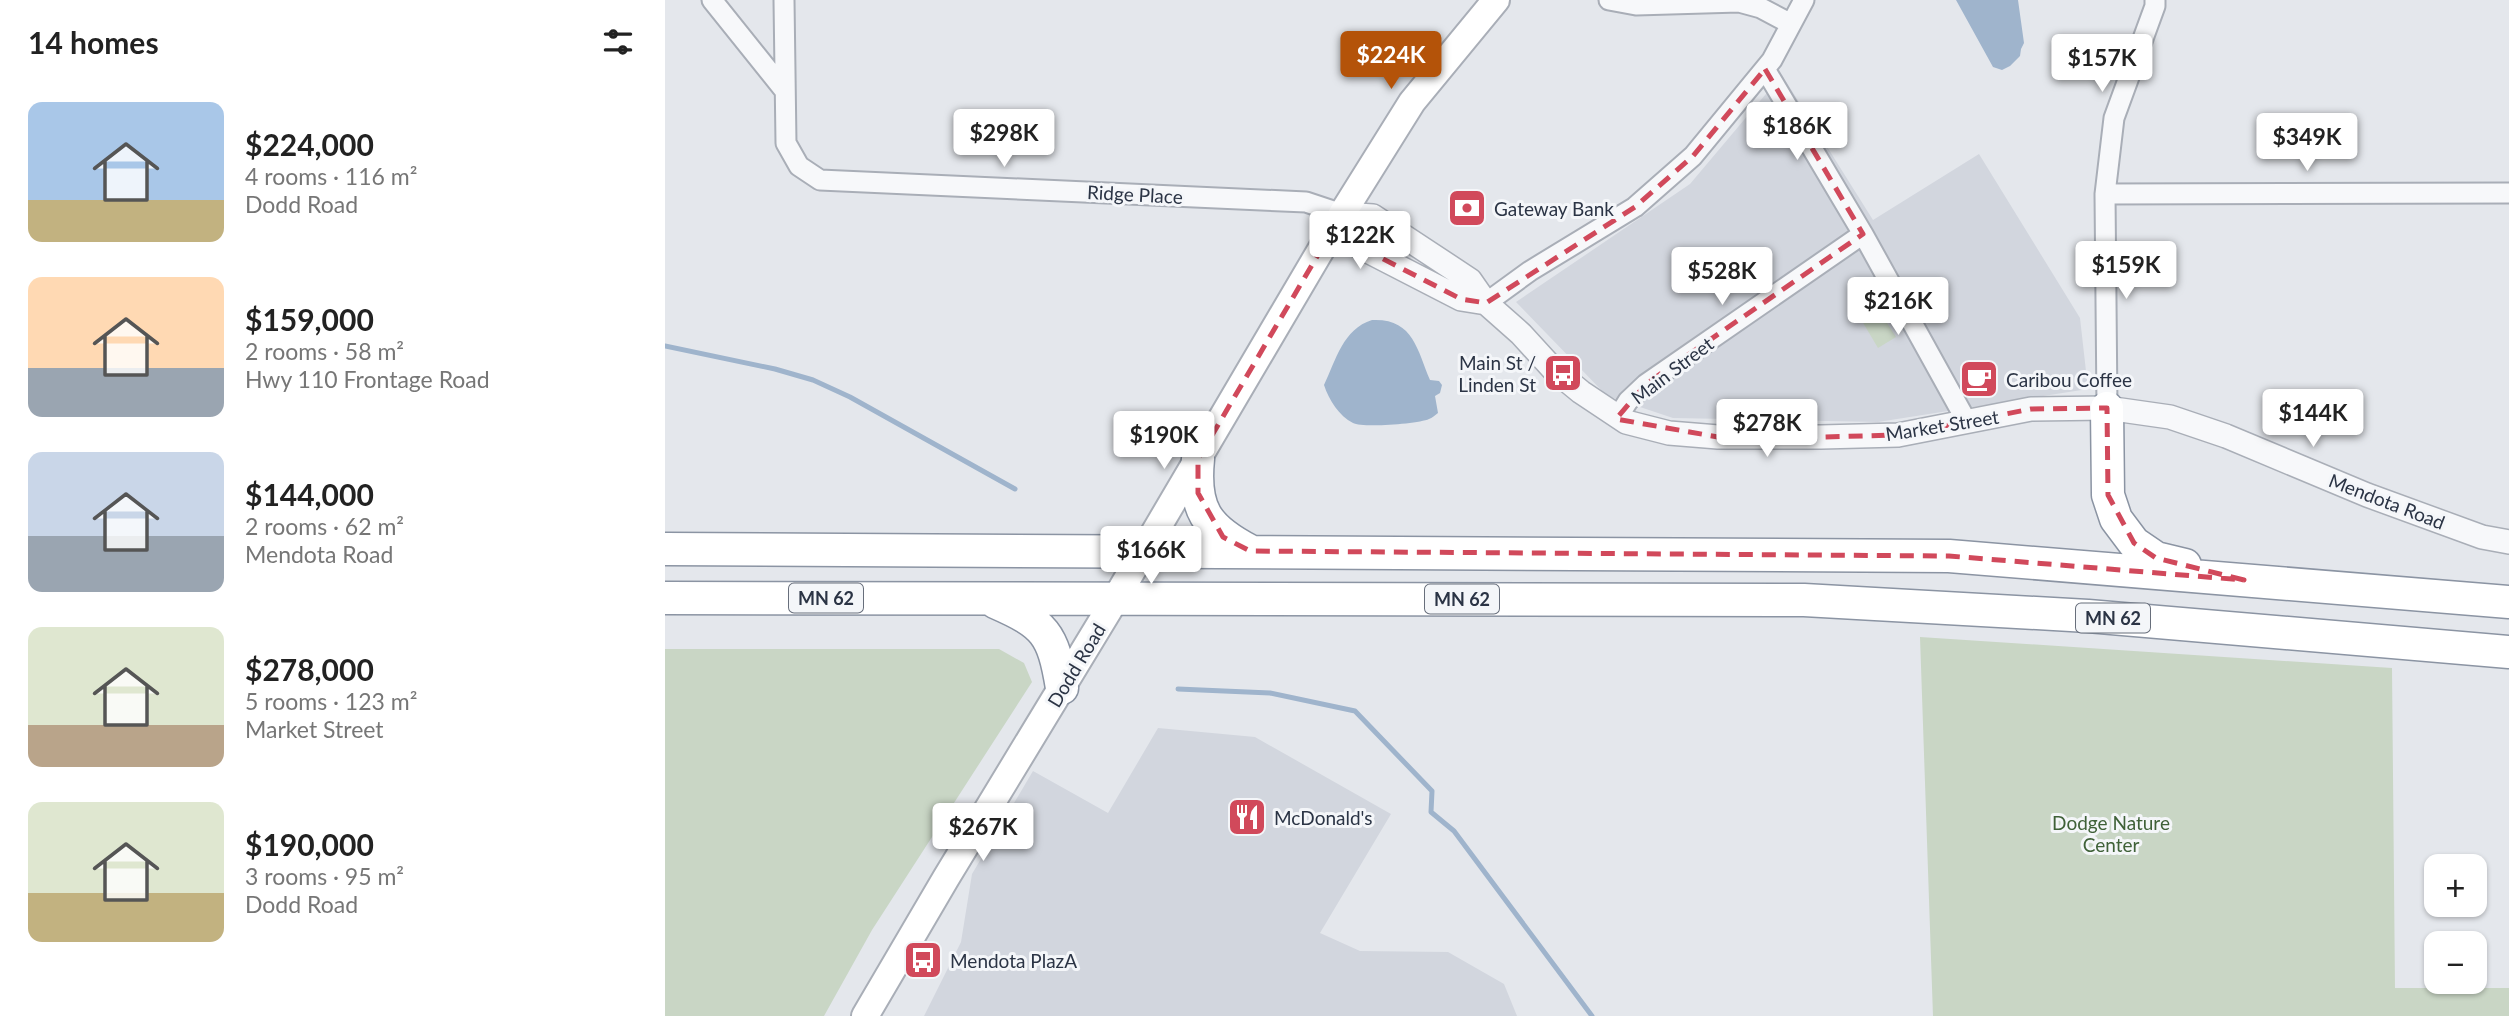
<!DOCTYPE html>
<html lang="en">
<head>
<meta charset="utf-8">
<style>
	body { margin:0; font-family:Lato,sans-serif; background:#f2f2f2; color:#222; height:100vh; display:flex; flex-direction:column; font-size:26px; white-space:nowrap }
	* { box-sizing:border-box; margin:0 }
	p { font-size:23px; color:#767676 }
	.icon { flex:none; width:38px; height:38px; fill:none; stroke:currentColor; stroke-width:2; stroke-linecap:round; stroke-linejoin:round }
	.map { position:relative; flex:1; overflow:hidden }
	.panel { display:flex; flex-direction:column; background:#fff; width:665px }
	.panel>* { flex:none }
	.controls { position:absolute; left:1759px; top:854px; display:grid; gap:14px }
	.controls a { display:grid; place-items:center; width:63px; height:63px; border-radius:14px; background:#fff; box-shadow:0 2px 5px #0004; font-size:35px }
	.price { position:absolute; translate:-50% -60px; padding:0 16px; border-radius:7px; background:#fff; color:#222; font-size:23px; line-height:46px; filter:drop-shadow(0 2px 4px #0008) }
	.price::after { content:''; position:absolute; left:50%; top:42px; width:21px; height:16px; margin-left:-10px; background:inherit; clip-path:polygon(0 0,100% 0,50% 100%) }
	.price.active { background:#b45309; color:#fff }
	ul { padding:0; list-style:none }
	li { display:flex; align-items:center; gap:21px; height:175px; padding:0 28px }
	li span { display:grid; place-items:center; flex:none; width:196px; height:140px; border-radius:14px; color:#555 }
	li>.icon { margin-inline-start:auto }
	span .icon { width:84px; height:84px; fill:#fffc; stroke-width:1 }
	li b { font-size:30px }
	h2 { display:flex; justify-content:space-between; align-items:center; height:84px; padding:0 28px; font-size:30px }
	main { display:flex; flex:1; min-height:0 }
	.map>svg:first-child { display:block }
	.built { fill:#d2d6de }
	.green { fill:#c9d6c5 }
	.water { fill:#9fb4cc }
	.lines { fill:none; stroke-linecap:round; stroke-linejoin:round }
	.stream { stroke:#9fb4cc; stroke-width:5 }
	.minor-casing { stroke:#a9aeb7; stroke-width:23 }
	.tertiary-casing { stroke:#a9aeb7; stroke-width:26 }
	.secondary-casing { stroke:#a9aeb7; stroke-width:30 }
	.trunk-casing { stroke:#8b94a3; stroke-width:35 }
	.minor { stroke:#f7f8fa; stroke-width:19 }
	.tertiary { stroke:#f7f8fa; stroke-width:23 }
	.secondary { stroke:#fff; stroke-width:26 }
	.trunk { stroke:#fff; stroke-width:32 }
	.marked { fill:none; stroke:#d1495b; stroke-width:5; stroke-dasharray:14 9; stroke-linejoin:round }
	.labels { text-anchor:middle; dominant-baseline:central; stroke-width:6; stroke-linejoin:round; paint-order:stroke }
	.shield { fill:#f4f6f9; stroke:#676e7b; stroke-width:2 }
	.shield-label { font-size:18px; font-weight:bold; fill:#2b3445 }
	.street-label { font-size:19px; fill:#2b3445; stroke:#f4f6f9 }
	.poi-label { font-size:19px; fill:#2b3445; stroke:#f4f6f9; text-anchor:start }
	.park-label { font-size:19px; fill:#3f6138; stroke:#f4f6f9 }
</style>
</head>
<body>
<main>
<section class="panel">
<h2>14 homes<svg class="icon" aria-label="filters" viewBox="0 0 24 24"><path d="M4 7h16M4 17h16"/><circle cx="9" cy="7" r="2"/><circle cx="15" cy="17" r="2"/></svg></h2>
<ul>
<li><span style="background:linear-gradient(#a9c7e8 70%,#c2b280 0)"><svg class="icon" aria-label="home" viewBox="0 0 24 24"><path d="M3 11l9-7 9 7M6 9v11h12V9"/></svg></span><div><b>$224,000</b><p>4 rooms · 116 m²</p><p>Dodd Road</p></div></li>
<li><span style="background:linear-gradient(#ffd9b3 65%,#9aa5b1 0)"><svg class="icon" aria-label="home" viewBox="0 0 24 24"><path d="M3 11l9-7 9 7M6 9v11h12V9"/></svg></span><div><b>$159,000</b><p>2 rooms · 58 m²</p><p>Hwy 110 Frontage Road</p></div></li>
<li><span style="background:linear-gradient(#c9d6e8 60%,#9aa5b1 0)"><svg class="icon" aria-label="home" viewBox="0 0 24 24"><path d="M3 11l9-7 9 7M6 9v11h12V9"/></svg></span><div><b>$144,000</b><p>2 rooms · 62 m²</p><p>Mendota Road</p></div></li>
<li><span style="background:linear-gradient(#dfe7d0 70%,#b9a48a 0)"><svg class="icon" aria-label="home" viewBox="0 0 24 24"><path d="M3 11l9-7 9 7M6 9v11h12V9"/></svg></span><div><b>$278,000</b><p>5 rooms · 123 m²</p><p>Market Street</p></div></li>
<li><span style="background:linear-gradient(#dfe7d0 65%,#c2b280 0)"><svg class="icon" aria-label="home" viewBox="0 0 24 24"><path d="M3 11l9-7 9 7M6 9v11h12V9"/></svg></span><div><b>$190,000</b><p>3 rooms · 95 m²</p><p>Dodd Road</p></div></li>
</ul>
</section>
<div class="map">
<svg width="1844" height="1016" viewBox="0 0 1844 1016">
	<rect width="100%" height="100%" fill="#e4e7ec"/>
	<!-- built -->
	<path class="built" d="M1117,75L1208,220L1314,154L1415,318L1423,389L1213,422L1008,418L942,396L851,302L1025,184Z
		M493,728L590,737L726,814L655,933L695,951L783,952L839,984L852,1016H259L296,942L307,874L368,771L443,813Z"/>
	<!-- green -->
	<path class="green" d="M1208,301L1231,337L1213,348L1191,311Z
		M1255,637L1727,668L1730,988H1844V1016H1268Z
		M0,649H334L359,663L367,682L207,930L159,1016H0Z"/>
	<!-- water -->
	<path class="water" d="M1291,0H1353L1359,43L1356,49L1355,56L1345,66L1337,70L1328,67Z
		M707,320C748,318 752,349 765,380L774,381L777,385L775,393L770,396L773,413C770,415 767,418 764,419C753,424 697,428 688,423C674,416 664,400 659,385C671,360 678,329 707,320Z"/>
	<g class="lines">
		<!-- stream -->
		<path class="stream" d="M0,346L110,369L148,380L185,397L350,489
			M513,689L605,693L690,711L767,791L766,812L789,831L927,1016"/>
		<defs>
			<path id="minor" d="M47,0L120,91
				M119,0L121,143L134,166L155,180L641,202L677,214
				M944,0L971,5L1074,2L1096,8L1126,24
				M1100,69L1198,234L1302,422
				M1440,194L1844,193
				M821,303L865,271L970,207L1028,156L1107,60L1139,0
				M1442,408L1440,194L1449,118L1490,6V0
				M953,417L963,401L981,384L1198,234"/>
			<path id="tertiary" d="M677,214L708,216L805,280L821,303L856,334L888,369L916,392L961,422L1004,433L1053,437H1156L1233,435L1366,409L1442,408L1505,417L1561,436L1702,495L1817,537L1844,542
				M677,214L693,246L796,299L821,303"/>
			<path id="secondary" d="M200,1016L281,878L451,598L677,214L747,102L831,0"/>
			<path id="trunk" d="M1442,408L1443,495L1451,519L1469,543L1491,558L1520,565
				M533,459C528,509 541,528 585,551
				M0,549L1284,556L1844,602
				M0,598L1139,600L1423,616L1844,652
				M330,602C380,624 388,633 397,688"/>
		</defs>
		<!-- minor casing -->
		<use href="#minor" class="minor-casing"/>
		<!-- tertiary casing -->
		<use href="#tertiary" class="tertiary-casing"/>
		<!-- secondary casing -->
		<use href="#secondary" class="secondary-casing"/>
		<!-- trunk casing -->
		<use href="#trunk" class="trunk-casing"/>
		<!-- minor -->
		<use href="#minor" class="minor"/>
		<!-- tertiary -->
		<use href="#tertiary" class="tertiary"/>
		<!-- secondary -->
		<use href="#secondary" class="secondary"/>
		<!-- trunk -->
		<use href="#trunk" class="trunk"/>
	</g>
	<!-- marked area -->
	<path class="marked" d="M1100,69L1198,234L981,384L951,419L1053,437H1156L1233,435L1366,409L1442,408L1443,495L1469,543L1491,558L1579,580L1284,556L585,551L558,537L533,493V459L677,214L693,246L796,299L821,303L970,207L1028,156Z"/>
	<!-- icons -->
	<defs>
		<symbol id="bank-square" viewBox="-11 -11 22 22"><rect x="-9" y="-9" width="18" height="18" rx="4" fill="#d1495b" stroke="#f4f6f9"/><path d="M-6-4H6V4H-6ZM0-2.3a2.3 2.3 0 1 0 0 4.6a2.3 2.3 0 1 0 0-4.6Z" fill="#fff"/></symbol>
		<symbol id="bus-square" viewBox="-11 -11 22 22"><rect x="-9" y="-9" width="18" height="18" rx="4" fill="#d1495b" stroke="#f4f6f9"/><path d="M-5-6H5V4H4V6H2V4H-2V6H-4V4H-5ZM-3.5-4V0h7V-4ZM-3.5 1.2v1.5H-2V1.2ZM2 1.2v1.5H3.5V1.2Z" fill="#fff"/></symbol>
		<symbol id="cafe-square" viewBox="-11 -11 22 22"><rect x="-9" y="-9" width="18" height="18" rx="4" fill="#d1495b" stroke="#f4f6f9"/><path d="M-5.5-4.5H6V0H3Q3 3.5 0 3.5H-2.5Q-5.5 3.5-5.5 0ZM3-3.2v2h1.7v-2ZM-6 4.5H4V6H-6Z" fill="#fff"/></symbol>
		<symbol id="restaurant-square" viewBox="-11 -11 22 22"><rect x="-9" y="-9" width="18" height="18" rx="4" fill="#d1495b" stroke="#f4f6f9"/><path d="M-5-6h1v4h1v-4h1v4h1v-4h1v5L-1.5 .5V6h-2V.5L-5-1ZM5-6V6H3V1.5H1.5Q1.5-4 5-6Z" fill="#fff"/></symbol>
	</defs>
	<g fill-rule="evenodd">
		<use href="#bank-square" x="780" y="186" width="44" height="44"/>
		<use href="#bus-square" x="876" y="351" width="44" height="44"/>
		<use href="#cafe-square" x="1292" y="357" width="44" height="44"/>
		<use href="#restaurant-square" x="560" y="795" width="44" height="44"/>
		<use href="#bus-square" x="236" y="938" width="44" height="44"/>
	</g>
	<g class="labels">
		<!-- shield labels -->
		<g class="shield">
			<rect x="124" y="583.5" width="74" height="29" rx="5"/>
			<rect x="760" y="584.5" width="74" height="29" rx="5"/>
			<rect x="1411" y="603.5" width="74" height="29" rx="5"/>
		</g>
		<g class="shield-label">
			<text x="161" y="598">MN 62</text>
			<text x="797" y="599">MN 62</text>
			<text x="1448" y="618">MN 62</text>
		</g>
		<!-- street labels -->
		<g class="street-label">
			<text transform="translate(470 194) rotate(3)">Ridge Place</text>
			<text transform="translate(1007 370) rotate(-37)">Main Street</text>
			<text transform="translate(1277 425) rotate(-9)">Market Street</text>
			<text transform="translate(1722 501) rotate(21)">Mendota Road</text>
			<text transform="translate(411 665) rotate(-59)">Dodd Road</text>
		</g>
		<!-- poi labels -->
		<g class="poi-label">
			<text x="829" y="208">Gateway Bank</text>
			<text x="871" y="362" text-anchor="end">Main St /<tspan x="871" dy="22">Linden St</tspan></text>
			<text x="1341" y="379">Caribou Coffee</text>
			<text x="609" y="817">McDonald's</text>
			<text x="285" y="960">Mendota PlazA</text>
		</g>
		<!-- park labels -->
		<g class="park-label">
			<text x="1446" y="822">Dodge Nature<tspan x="1446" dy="22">Center</tspan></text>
		</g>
	</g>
</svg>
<div class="controls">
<a>+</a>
<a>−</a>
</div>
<b class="price active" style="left:726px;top:91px">$224K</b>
<b class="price" style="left:1437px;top:94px">$157K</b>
<b class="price" style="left:1132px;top:162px">$186K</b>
<b class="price" style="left:339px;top:169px">$298K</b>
<b class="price" style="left:1642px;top:173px">$349K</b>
<b class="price" style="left:695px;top:271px">$122K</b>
<b class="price" style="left:1461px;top:301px">$159K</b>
<b class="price" style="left:1057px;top:307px">$528K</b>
<b class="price" style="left:1233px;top:337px">$216K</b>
<b class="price" style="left:1648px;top:449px">$144K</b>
<b class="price" style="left:1102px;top:459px">$278K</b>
<b class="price" style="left:499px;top:471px">$190K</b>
<b class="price" style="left:486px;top:586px">$166K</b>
<b class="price" style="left:318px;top:863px">$267K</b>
</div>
</main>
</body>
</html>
